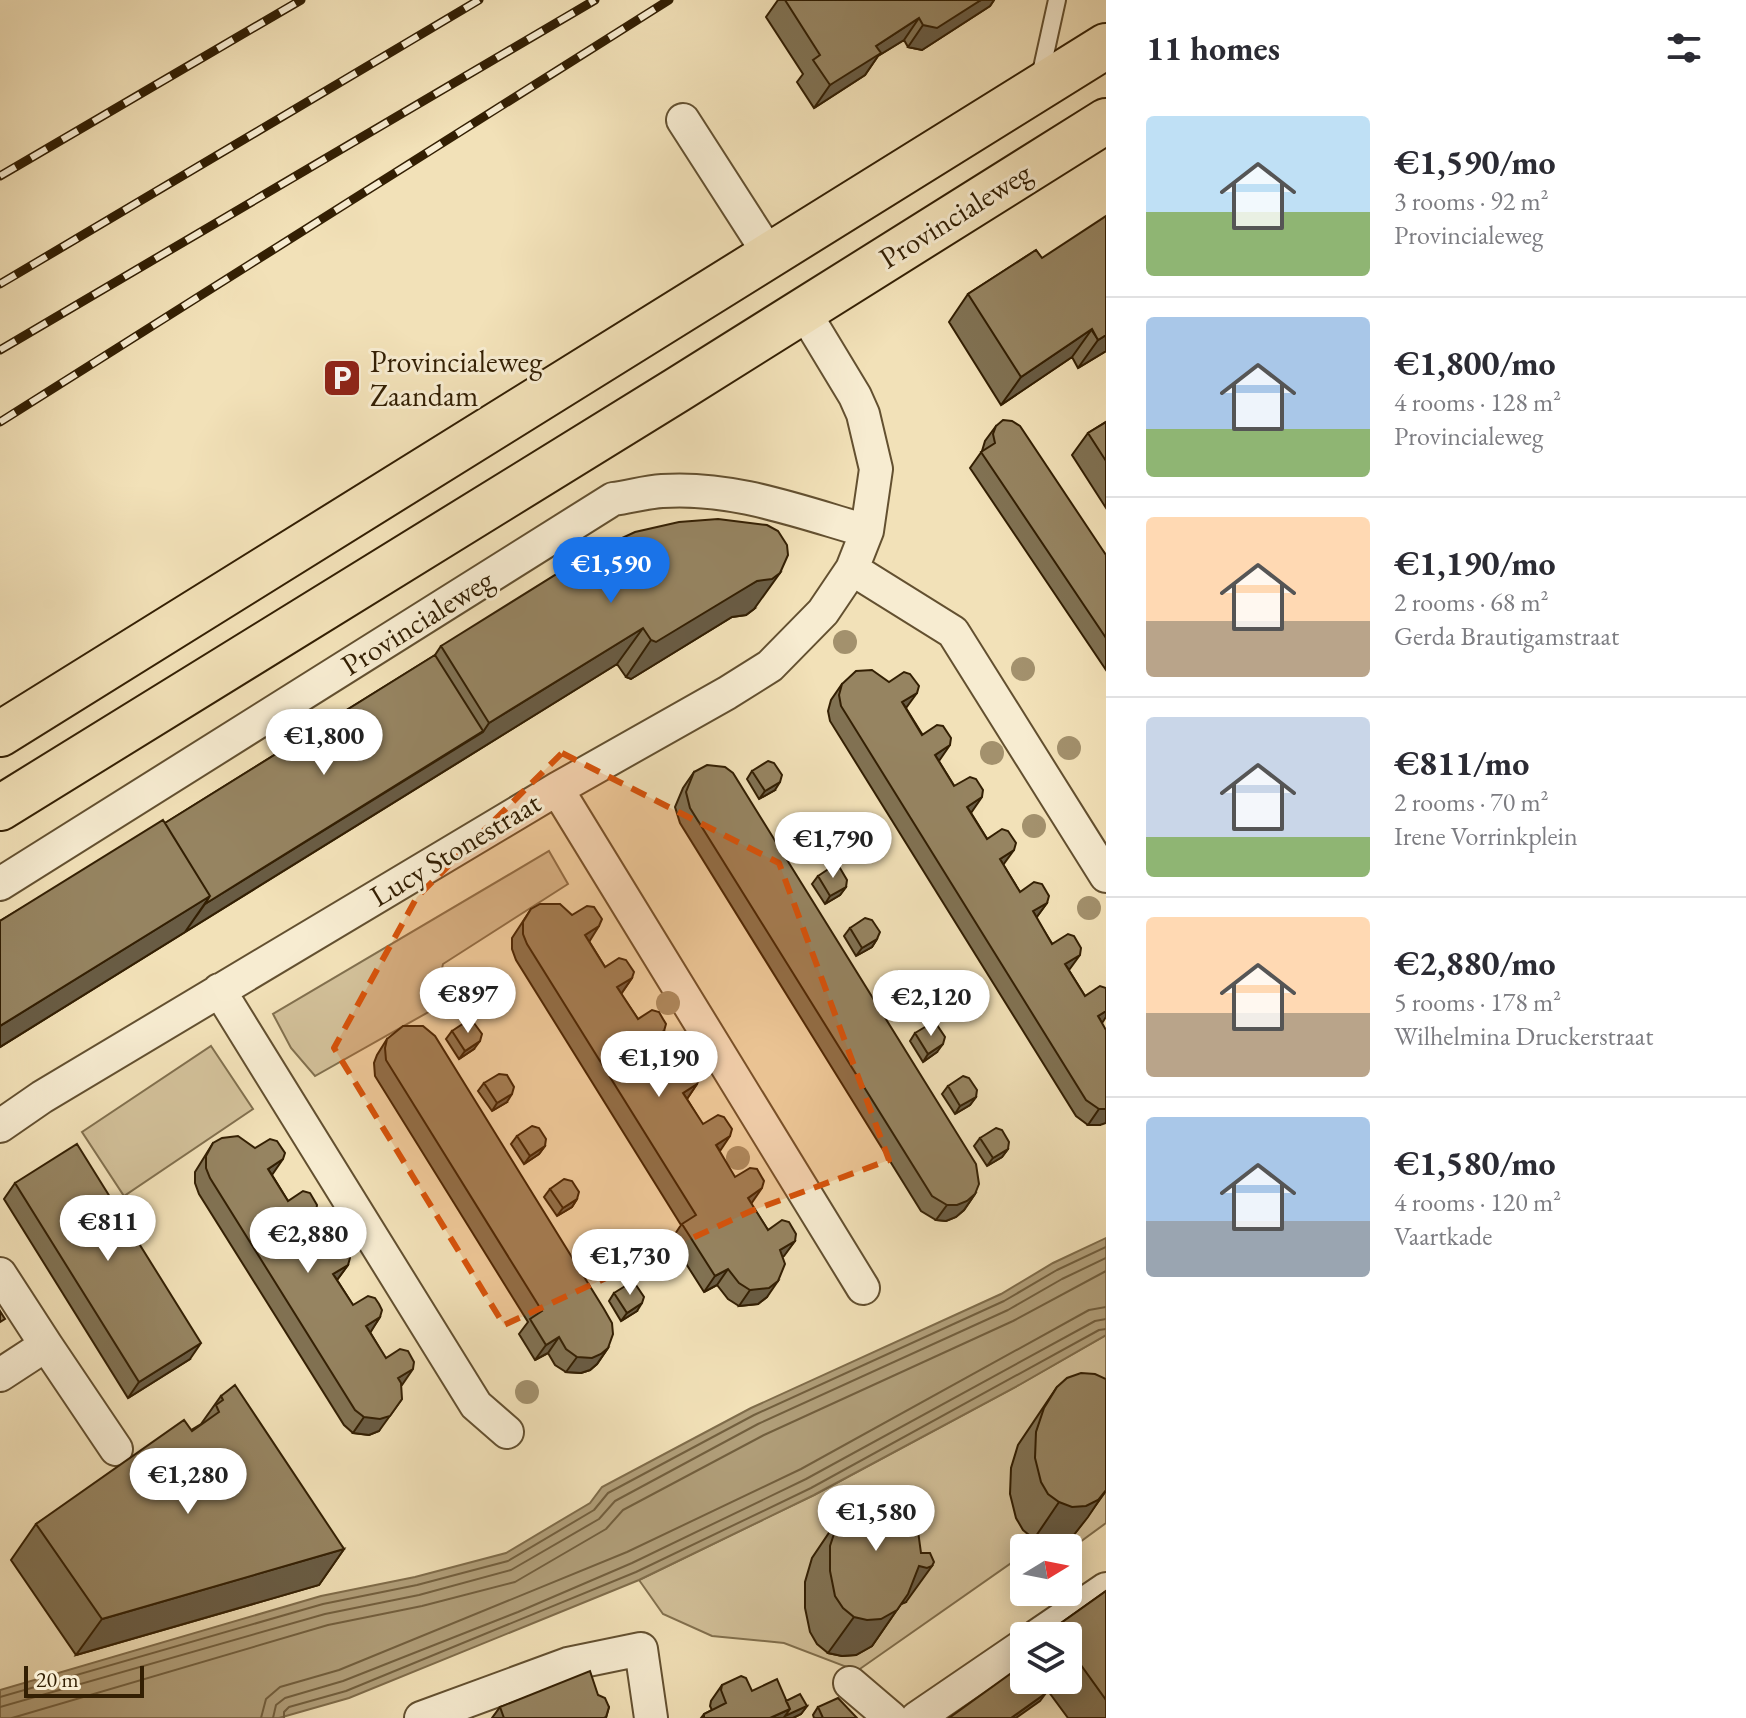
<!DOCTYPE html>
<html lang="en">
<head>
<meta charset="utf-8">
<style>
	body { margin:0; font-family:"EB Garamond",serif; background:#f7f7f7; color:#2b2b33; height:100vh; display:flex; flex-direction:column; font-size:30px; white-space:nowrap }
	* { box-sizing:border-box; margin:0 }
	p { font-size:26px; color:#7c7c81 }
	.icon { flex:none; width:44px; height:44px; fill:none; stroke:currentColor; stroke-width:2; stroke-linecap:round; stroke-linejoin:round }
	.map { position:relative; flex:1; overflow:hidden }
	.details { display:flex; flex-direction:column; background:#fff; width:640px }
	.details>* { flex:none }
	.needle { width:52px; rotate:80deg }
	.controls { position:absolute; left:1010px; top:1534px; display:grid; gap:16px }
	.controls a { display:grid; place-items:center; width:72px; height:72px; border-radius:8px; background:#fff; box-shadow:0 4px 20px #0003; font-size:40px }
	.scale { position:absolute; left:24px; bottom:20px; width:120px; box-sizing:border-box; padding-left:8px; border:4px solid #331f03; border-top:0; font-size:22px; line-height:28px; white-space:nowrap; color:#331f03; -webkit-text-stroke:6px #f7ecd1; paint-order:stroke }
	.price { position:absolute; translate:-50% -68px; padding:0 18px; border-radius:28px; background:#fff; color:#222; font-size:26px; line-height:52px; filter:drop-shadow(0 2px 4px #0008) }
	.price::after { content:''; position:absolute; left:50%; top:48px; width:24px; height:18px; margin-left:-12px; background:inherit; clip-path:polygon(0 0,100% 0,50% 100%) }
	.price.selected { background:#1a73e8; color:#fff }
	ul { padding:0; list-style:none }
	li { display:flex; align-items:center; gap:24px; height:200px; padding:0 40px }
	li+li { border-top:2px solid #e1e1e2 }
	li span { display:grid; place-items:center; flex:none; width:224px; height:160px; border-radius:8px; color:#555 }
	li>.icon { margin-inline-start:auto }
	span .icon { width:96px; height:96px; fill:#fffc; stroke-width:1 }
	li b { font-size:34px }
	h2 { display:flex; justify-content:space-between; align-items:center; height:96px; padding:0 40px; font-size:34px }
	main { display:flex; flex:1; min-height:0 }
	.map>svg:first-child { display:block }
	.green { fill:#d2c099; stroke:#82704e; stroke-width:2 }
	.water { fill:#b19f7a; stroke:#7f6c4a; stroke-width:2 }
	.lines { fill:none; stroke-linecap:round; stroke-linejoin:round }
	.shore { stroke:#725f3e; stroke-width:2 }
	.lane-casing { stroke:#635030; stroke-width:20 }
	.street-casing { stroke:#635030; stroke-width:36 }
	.primary-casing { stroke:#331f03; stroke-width:48 }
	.lane { stroke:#f7ecd1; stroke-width:16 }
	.street { stroke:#f7ecd1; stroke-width:32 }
	.primary { stroke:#f2e1b8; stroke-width:44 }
	.rail-casing { stroke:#331f03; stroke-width:9 }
	.rail { stroke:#f7ecd1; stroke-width:6; stroke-dasharray:18; stroke-linecap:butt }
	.tree { fill:#a3916d }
	.wall { fill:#817253; stroke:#331f03; stroke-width:2 }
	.shaded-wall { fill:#695c44; stroke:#331f03; stroke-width:2 }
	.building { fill:#968461; stroke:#331f03; stroke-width:2 }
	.marked { fill:#d6530b; fill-opacity:0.2; stroke:#d6530b; stroke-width:6; stroke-dasharray:16 10; stroke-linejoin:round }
	.labels { text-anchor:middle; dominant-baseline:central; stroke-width:6; stroke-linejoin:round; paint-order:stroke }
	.street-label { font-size:30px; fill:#331f03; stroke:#f7ecd1 }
	.poi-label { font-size:30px; fill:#331f03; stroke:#f7ecd1; text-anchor:start }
</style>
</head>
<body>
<main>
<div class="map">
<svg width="1106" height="1718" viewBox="0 0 1106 1718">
	<rect width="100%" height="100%" fill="#f2e1b8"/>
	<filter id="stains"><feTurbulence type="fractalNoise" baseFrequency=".0025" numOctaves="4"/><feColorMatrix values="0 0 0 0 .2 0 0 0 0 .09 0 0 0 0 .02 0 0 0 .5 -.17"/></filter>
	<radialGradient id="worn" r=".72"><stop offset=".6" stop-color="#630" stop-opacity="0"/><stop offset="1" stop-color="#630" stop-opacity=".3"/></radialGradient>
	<!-- green -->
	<path class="green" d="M549,851L568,884L443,964L432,1010L315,1076L291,1048L273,1014Z
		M211,1046L253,1109L124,1196L82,1132Z
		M1106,1335V1523L1080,1542L1024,1548V1554L857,1671L784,1643L712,1636L663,1614L639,1580L814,1495L1019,1385Z"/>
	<!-- water -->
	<path class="water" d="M1106,1238V1335L1019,1385L814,1495L639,1580L349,1698L279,1718H0V1690L321,1596L415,1577L506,1553L590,1503L602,1487L751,1408L1001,1294L1053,1263Z"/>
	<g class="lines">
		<!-- shore -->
		<path class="shore" d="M0,1697L323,1604L417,1585L508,1561L594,1510L608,1493L754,1415L1004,1301L1057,1270L1106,1247
			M0,1707L325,1614L419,1595L511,1570L599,1519L615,1501L758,1424L1008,1310L1062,1279L1106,1258
			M12,1718L328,1625L422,1606L515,1582L606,1529L623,1510L764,1435L1013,1321L1106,1271
			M261,1718L266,1699L280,1687L339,1670L627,1552L801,1469L1089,1310L1106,1307
			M273,1718L276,1705L285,1698L343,1681L518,1612L632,1563L806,1479L1095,1321L1106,1319
			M284,1718V1712L289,1707L346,1691L636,1572L811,1488L1099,1330L1106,1329"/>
		<defs>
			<path id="lane" d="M1040,77L1057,0"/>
			<path id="street" d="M683,120L771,257
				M852,569L953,632L1106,876
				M557,789L863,1288
				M0,884L613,499C629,497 646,492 662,491C733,486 800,512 867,531
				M219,990L476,1405L507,1432
				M0,1126L42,1097L557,789L727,693L770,666L823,612L852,569L867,531L876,469L863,414L855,396L803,310
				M0,1274L46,1345L0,1375
				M46,1345L116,1449
				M1037,1636L1106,1589
				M850,1683L891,1718
				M421,1718L568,1664L641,1649L651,1718
				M917,1718L1024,1645"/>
			<path id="primary" d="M0,734L1106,46
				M0,808L677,390L1106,121"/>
		</defs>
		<!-- lane casing -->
		<use href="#lane" class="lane-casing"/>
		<!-- street casing -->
		<use href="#street" class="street-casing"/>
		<!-- primary casing -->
		<use href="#primary" class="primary-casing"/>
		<!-- lane -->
		<use href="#lane" class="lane"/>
		<!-- street -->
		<use href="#street" class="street"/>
		<!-- primary -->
		<use href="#primary" class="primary"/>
		<defs>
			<path id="rail" d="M0,176L301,0
				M0,284L479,0
				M0,350L595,0
				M0,422L669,0"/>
		</defs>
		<!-- rail casing -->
		<use href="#rail" class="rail-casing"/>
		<!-- rail -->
		<use href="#rail" class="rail"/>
	</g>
	<!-- trees -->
	<g class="tree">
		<circle cx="845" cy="642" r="12"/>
		<circle cx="1023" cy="669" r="12"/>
		<circle cx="1069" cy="748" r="12"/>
		<circle cx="992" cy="753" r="12"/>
		<circle cx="1034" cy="826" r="12"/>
		<circle cx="1089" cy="908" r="12"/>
		<circle cx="668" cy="1003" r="12"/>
		<circle cx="672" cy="1057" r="12"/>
		<circle cx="738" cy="1158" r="12"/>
		<circle cx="527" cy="1392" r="12"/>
	</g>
	<!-- wall -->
	<path class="wall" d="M778,0H994L990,6L922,50L908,47L904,40L878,56L865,75L814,108L797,82L803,74L766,17Z
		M1036,250L1106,351L1078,368L1072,357L1001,405L949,322L968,294Z
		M1106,422V508L1072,455L1088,433Z
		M996,426L1106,555V670L970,468L982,451L985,441Z
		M754,609L746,615L732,617L631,679L626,677L617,664L0,1047V921L165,823L435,655L441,646Z
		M842,684L906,708L1020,892L1047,903L1036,918L1102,1023L1100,1125H1088L1076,1116L830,721L828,711L831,700Z
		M752,771L775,790L759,799L747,779Z
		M694,772L975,1194L964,1210L956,1217L946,1221L936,1220L921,1211L680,823L675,807L683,788Z
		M785,822L813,834L807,842L792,852L780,830Z
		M818,876L846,887L840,895L825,904L812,884Z
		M531,909L589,941L605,967L632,978L621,994L638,1019L664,1031L654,1046L670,1072L697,1084L687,1099L751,1204L768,1230L795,1241L782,1257L767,1297L758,1304L739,1306L728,1299L717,1285L704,1292L671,1240L681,1225L516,960L512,949V938Z
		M850,928L877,939L872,947L856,956L844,936Z
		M883,980L905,1000L890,1009L877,988Z
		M452,1031L474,1049L459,1059L446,1039Z
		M915,1033L937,1052L923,1062L910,1041Z
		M387,1039L608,1348L597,1364L590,1370L581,1373L566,1372L555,1365L548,1353L535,1360L519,1334L528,1322L375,1076L374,1063L377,1055Z
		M484,1083L507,1102L492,1111L478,1091Z
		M948,1086L976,1097L970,1105L955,1114L942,1094Z
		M517,1136L545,1146L539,1154L524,1164L511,1144Z
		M980,1138L1008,1149L1002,1157L987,1166L974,1146Z
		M213,1143L272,1175L288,1201L316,1212L305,1227L321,1253L348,1265L337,1280L353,1305L380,1317L370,1332L401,1385L379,1431L369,1435L353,1433L344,1425L199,1194L195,1183V1172Z
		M15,1183L190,1359L128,1398L4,1199Z
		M550,1189L577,1199L572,1207L557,1216L544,1197Z
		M582,1240L610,1251L604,1259L589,1268L576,1248Z
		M614,1293L637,1311L621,1321L609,1301Z
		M1106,1379V1491L1073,1536L1061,1542L1047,1543L1034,1539L1023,1530L1016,1518L1010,1494L1011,1468L1018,1445L1057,1387Z
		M221,1396L344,1549L319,1585L76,1655L11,1560L36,1524L201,1424Z
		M851,1500L906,1602L901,1604L872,1646L856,1655L842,1656L828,1653L817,1644L810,1632L805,1608V1582L812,1558Z
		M1106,1591V1718H1068L1040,1680H1068V1636H1049L1054,1628Z
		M722,1685L752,1691L807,1706L801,1714L793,1718H701L704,1714L712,1710L710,1706L711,1701Z
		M598,1695L609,1707L606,1718H492L500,1707Z
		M818,1707L857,1718H814L813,1715Z"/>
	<!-- shaded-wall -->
	<path class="shaded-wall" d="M981,0H994L990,6L922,50L908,47L923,25Z
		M919,18L904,40L878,56L865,75L814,108L830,85L876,46Z
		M1092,329L1072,357L1001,405L1021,377Z
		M1106,335V351L1078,368L1098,340Z
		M780,573L754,609L746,615L732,617L631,679L626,677L651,640L757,581Z
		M643,628L617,664L185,932L205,904L483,732L489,723Z
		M917,693L906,708L902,702Z
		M950,745L939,761L935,755Z
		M780,782L775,790L759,799L765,791Z
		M982,797L971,813L967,807Z
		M813,834L807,842L792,852L797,844Z
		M1014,850L1003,865L1000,859Z
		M846,887L840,895L825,904L830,896Z
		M210,896L185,932L0,1047V1026Z
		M1047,903L1036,918L1033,911Z
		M599,926L589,942L585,935Z
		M877,939L872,947L856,956L862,948Z
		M1080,955L1069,970L1065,964Z
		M632,978L621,994L617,987Z
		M911,992L905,1000L890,1009L895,1001Z
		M1106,1011V1017L1102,1023L1098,1016Z
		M664,1031L653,1047L649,1039Z
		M480,1041L474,1049L459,1059L465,1051Z
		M943,1044L937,1052L923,1062L928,1054Z
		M697,1084L687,1099L683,1093Z
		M512,1094L507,1102L492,1111L497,1103Z
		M976,1097L970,1105L955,1114L960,1106Z
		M1099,1109H1106V1123L1100,1125H1088Z
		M730,1136L720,1151L716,1145Z
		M545,1146L539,1154L524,1164L530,1156Z
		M1008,1149L1002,1157L987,1166L993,1158Z
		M283,1159L272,1175L268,1169Z
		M762,1188L751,1204L748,1198Z
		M975,1194L964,1210L956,1217L946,1221L936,1220L947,1205Z
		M577,1199L572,1207L557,1216L563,1208Z
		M316,1212L305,1227L301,1221Z
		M795,1241L784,1256L769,1265L780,1250Z
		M610,1251L604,1259L589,1268L594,1260Z
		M348,1265L337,1280L333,1274Z
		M728,1269L717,1285L704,1292L715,1276Z
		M778,1281L767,1297L758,1304L739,1306L750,1290Z
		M642,1303L637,1311L621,1321L627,1313Z
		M380,1317L370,1333L366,1326Z
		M559,1337L548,1353L535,1360L546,1345Z
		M201,1343L190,1359L128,1398L139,1382Z
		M608,1348L597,1364L590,1370L581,1373L566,1372L577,1357Z
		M413,1369L402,1385L387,1394L398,1378Z
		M402,1399L379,1431L369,1435L353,1433L364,1417Z
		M1106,1490L1088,1517L1073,1536L1061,1542L1047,1543L1034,1539L1059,1502Z
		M344,1549L319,1585L76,1655L102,1619Z
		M919,1566H932L906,1602L901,1604L872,1646L856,1655L842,1656L828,1653L854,1617Z
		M1046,1693L1040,1701L1016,1718H1011Z
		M807,1706L801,1714L793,1718H770L790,1709Z"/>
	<!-- building -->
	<path class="building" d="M785,0H981L937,28L923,25L919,18L876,46L881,53L830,85L813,60L820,55Z
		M1106,216V335L1098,340L1092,329L1021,377L968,294L1036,250L1042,258Z
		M1003,420L1012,421L1020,426L1106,555V638L981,452L995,443L993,434L996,426Z
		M1106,422V461L1088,433Z
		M718,519L767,525L778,531L787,545L788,555L780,573L772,579L757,581L656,642L651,640L643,628L489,723L441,646L592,552L635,532L679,522Z
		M435,655L483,731L205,904L210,896L165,823Z
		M872,670L889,682L904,672L910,674L919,686L917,693L902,702L922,735L937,725L943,726L951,738L950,745L935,755L954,786L970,777L976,779L983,790L982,797L967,807L987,839L1002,829L1008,831L1016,843L1014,850L1000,859L1020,892L1034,882L1042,884L1049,896L1047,903L1033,911L1052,944L1068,934L1074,936L1081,948L1080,955L1065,964L1085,996L1100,986L1106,988V1011L1098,1016L1106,1030V1109H1099L1086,1100L841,706L839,695L842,684L856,671Z
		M768,761L774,763L782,775L780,782L765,791L752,771Z
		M707,765L725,767L733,773L976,1164L979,1184L975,1194L967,1201L957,1205H947L932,1196L690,808L686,792L694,772Z
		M800,814L807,816L814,827L813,834L797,844L785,822Z
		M163,820L210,896L0,1026V921Z
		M833,866L840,868L847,880L846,887L830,896L818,876Z
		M540,904H560L572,915L587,906L594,907L602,919L599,926L585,935L605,967L619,958L626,960L634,972L632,978L617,987L638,1019L652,1010L659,1012L663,1019L666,1024L664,1031L649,1039L670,1072L685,1063L691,1065L699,1077L697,1084L683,1093L703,1124L718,1115L724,1117L732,1129L730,1136L716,1145L735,1177L750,1168L757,1169L764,1181L762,1188L748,1198L768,1230L782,1220L789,1222L796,1234L795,1241L780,1250L785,1264L778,1281L769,1288L750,1290L739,1283L728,1269L715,1276L682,1224L696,1215L527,944L523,934V922L531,909Z
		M865,918L872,920L880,932L877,939L862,948L850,928Z
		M898,971L905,973L912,985L911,992L895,1001L883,980Z
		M467,1021L474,1023L482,1034L480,1041L465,1051L452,1031Z
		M930,1024L937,1025L945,1037L943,1044L928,1054L915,1033Z
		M403,1026H423L435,1036L604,1309L612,1323L613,1334L608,1348L601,1354L592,1358L577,1357L566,1349L559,1337L546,1345L530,1319L542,1311L386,1060L385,1048L387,1039Z
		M499,1074L507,1075L514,1087L512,1094L497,1103L484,1083Z
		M963,1076L969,1078L977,1090L976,1097L960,1106L948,1086Z
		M532,1126L539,1128L546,1139L545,1146L530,1156L517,1136Z
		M996,1128L1002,1130L1009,1142L1008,1149L993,1158L980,1138Z
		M238,1136L255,1148L270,1139L277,1141L285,1153L283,1159L268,1169L288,1201L303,1191L310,1193L317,1205L316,1212L301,1221L321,1253L336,1244L342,1246L350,1258L348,1265L333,1274L353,1305L368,1296L375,1298L379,1304L382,1310L380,1317L366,1326L386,1358L400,1349L408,1351L414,1362L413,1369L398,1378L401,1383L402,1399L390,1416L380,1419L364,1417L355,1410L210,1178L206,1168V1156L213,1143L222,1138Z
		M77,1144L201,1343L139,1382L15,1183Z
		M564,1179L572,1181L579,1192L577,1199L563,1208L550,1189Z
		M597,1231L605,1233L611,1244L610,1251L594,1260L582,1240Z
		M630,1283L636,1285L644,1297L642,1303L627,1313L614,1293Z
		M0,1311L5,1319L0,1322Z
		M1081,1373L1095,1374L1106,1379V1490L1098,1500L1086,1506L1072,1507L1059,1502L1048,1494L1041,1482L1035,1458L1036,1432L1044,1408L1057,1387L1067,1378Z
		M235,1385L344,1549L102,1619L36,1524L184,1420L192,1431L219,1412L216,1405L223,1400L221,1396Z
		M875,1486L889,1487L902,1493L915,1509L921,1553H930L934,1562L932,1566L927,1568L919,1566L908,1594L897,1610L881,1619L867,1620L854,1617L843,1608L835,1596L830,1571V1546L838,1522L851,1500L862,1491Z
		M1106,1591V1700L1068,1647V1636H1060L1054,1628Z
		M1024,1664V1680H1037L1046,1693L1011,1718H949Z
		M590,1671L598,1695L605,1698L609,1707L606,1717L604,1718H504L500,1707Z
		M741,1676L746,1678L752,1691L777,1679L790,1709L770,1718H704V1714L726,1703L721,1690L722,1685Z
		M800,1694L807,1706L785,1716L790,1709L786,1701Z
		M838,1698L857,1718H823L818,1707Z"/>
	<!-- marked area -->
	<path class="marked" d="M562,753L779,863L889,1160L751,1211L504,1325L334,1048L417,897Z"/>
	<!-- icons -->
	<defs>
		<symbol id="parking-square" viewBox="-11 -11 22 22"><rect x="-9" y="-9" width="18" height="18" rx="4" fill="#8f2418" stroke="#f7ecd1"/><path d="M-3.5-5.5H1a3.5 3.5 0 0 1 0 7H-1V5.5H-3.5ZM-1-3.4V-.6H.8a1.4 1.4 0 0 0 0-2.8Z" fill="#fff"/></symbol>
	</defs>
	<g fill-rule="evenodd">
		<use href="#parking-square" x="320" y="356" width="44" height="44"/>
	</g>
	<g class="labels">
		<!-- street labels -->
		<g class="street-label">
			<text transform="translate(955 215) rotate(-32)">Provincialeweg</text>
			<text transform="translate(417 622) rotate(-32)">Provincialeweg</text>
			<text transform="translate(455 849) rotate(-31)">Lucy Stonestraat</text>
		</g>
		<!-- poi labels -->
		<g class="poi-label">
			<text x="370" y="361">Provincialeweg<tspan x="370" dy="34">Zaandam</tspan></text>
		</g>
	</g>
	<rect width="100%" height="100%" filter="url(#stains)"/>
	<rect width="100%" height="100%" fill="url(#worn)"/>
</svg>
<div class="controls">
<a><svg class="needle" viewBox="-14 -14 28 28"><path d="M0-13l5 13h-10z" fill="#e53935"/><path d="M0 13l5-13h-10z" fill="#7c7c81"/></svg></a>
<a><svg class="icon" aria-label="layers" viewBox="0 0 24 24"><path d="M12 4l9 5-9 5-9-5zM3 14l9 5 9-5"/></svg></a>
</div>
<div class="scale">20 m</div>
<b class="price selected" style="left:611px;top:605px">€1,590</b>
<b class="price" style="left:324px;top:777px">€1,800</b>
<b class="price" style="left:833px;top:880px">€1,790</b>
<b class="price" style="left:468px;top:1035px">€897</b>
<b class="price" style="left:931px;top:1038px">€2,120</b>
<b class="price" style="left:659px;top:1099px">€1,190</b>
<b class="price" style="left:108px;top:1263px">€811</b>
<b class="price" style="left:308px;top:1275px">€2,880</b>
<b class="price" style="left:630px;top:1297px">€1,730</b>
<b class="price" style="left:188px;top:1516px">€1,280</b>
<b class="price" style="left:876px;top:1553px">€1,580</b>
</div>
<section class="details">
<h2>11 homes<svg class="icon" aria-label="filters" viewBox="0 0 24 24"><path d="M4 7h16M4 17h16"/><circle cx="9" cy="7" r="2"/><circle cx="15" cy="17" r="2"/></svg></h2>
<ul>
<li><span style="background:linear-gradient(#bfe0f5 60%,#8fb573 0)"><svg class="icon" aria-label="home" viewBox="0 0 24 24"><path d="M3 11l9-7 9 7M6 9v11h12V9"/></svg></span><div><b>€1,590/mo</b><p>3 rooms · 92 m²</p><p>Provincialeweg</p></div></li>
<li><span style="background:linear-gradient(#a9c7e8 70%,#8fb573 0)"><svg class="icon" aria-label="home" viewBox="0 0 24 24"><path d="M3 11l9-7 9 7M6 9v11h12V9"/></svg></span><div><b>€1,800/mo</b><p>4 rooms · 128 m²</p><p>Provincialeweg</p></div></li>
<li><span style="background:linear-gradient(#ffd9b3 65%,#b9a48a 0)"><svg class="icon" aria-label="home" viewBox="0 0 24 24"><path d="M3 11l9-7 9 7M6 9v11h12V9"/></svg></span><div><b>€1,190/mo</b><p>2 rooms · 68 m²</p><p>Gerda Brautigamstraat</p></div></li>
<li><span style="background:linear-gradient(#c9d6e8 75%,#8fb573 0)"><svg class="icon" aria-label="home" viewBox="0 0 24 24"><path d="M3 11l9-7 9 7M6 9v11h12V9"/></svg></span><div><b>€811/mo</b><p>2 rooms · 70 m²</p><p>Irene Vorrinkplein</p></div></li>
<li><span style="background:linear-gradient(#ffd9b3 60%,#b9a48a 0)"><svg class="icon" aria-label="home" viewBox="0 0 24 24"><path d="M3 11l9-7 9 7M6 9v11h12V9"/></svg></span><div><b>€2,880/mo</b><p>5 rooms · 178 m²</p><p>Wilhelmina Druckerstraat</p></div></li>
<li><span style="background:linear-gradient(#a9c7e8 65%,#9aa5b1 0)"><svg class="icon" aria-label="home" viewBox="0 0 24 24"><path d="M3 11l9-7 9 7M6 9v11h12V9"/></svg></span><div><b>€1,580/mo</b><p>4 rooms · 120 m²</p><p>Vaartkade</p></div></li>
</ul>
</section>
</main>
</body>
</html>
